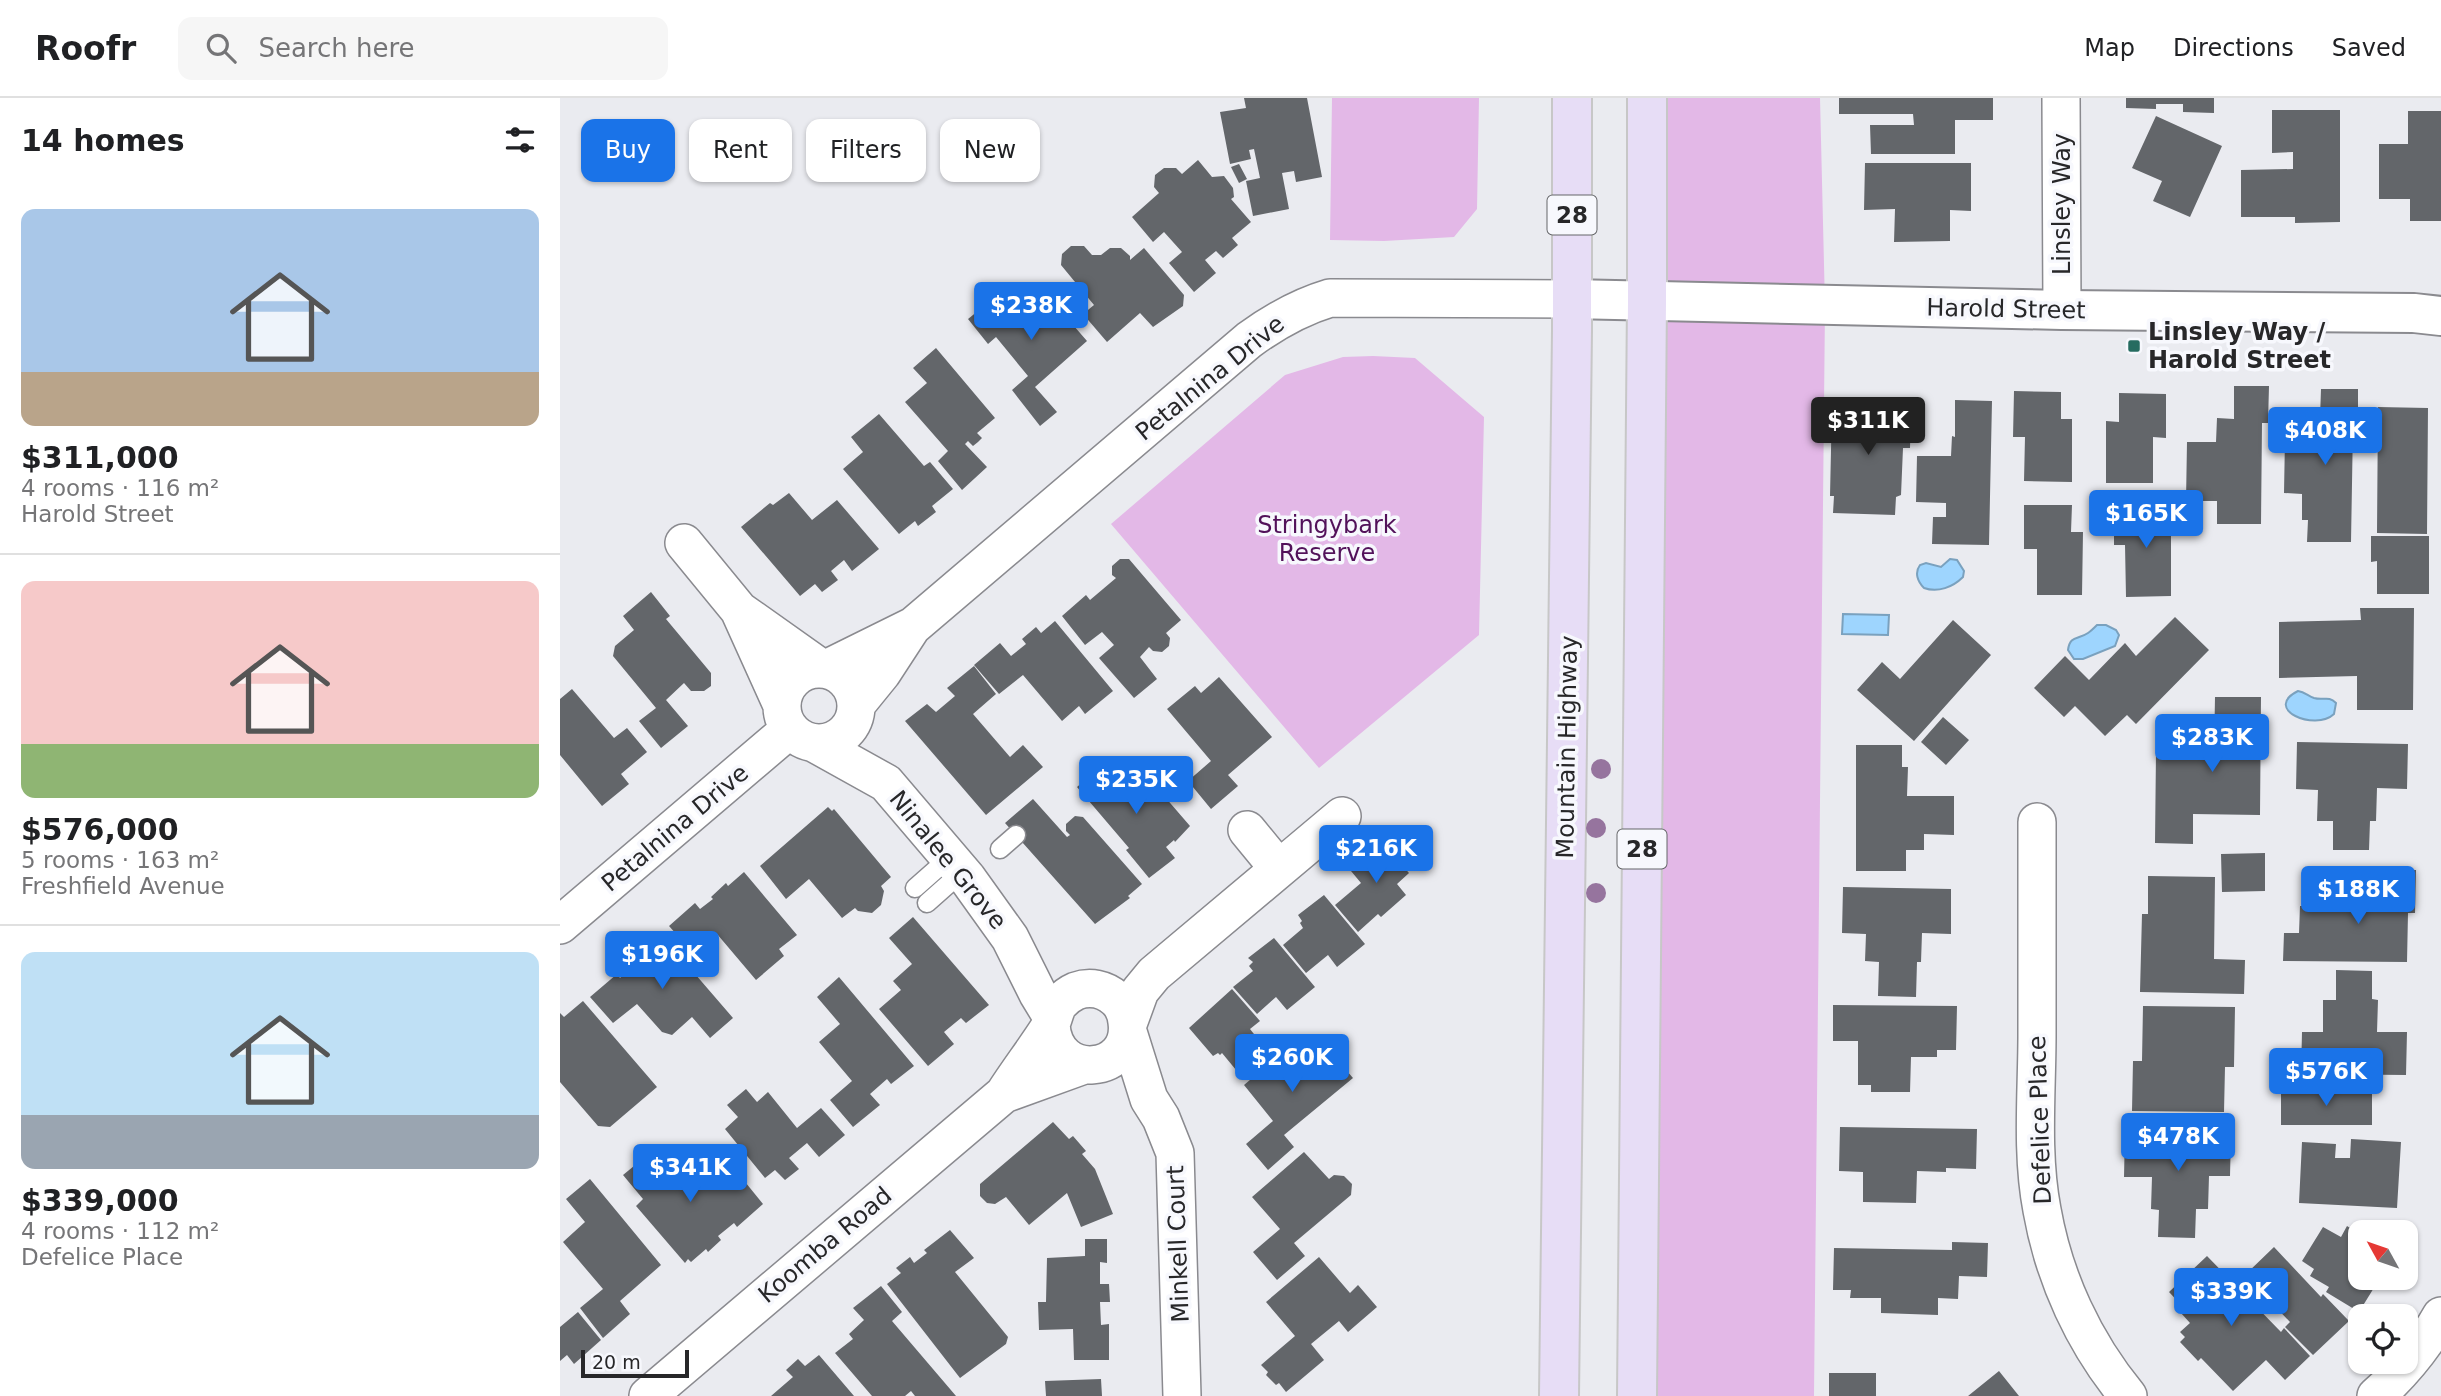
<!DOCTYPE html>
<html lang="en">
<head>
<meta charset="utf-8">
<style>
	body { margin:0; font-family:"DejaVu Sans",sans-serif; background:#f6f6f6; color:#202124; height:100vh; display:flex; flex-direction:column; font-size:26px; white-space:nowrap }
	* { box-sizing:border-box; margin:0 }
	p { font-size:23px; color:#757577 }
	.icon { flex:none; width:38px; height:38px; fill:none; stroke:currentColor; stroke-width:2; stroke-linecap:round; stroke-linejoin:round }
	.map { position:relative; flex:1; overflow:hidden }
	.panel { display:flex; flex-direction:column; background:#fff; width:560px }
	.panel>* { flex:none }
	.top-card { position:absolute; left:21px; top:21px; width:665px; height:63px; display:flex; gap:14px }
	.needle { width:46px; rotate:310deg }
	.controls { position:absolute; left:1788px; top:1122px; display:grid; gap:14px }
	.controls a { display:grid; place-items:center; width:70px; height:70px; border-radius:14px; background:#fff; box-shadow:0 2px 5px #0004; font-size:35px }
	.scale { position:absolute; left:21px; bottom:18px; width:108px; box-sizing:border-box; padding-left:7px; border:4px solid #272729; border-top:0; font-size:19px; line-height:24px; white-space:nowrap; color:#272729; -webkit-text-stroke:5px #f7f8fd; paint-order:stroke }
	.price { position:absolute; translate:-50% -60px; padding:0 16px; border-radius:7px; background:#1a73e8; color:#fff; font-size:23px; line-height:46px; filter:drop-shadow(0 2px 4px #0008) }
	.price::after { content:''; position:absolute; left:50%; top:42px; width:21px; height:16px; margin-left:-10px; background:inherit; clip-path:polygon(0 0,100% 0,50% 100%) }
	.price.active { background:#222; color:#fff }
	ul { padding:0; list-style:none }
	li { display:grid; align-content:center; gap:14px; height:371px; padding:0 21px }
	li+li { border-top:2px solid #e0e0e0 }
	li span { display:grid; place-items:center; height:217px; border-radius:14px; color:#555 }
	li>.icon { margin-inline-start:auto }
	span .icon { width:126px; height:126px; fill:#fffc; stroke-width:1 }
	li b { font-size:30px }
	h2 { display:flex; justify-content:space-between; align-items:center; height:84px; padding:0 21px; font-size:30px }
	.tag { padding:0 24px; border-radius:14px; background:#fff; box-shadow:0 2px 5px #0004; font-size:24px; line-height:63px }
	.tag.active { background:#1a73e8; color:#fff }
	header { display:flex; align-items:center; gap:42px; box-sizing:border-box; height:98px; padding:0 35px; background:#fff; border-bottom:2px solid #e0e0e0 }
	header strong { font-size:33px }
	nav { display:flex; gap:38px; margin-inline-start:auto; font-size:24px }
	.search { width:490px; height:63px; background:#f6f6f6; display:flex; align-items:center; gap:18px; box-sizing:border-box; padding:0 24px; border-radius:14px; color:#757577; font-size:26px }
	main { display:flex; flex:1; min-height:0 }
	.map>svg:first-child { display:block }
	.green { fill:#e3b8e7 }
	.water { fill:#9ed5fe; stroke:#7aa1be; stroke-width:2 }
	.building { fill:#63666a }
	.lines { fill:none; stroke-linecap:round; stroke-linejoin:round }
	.lane-casing { stroke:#8a8a8f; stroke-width:21 }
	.street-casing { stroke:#8a8a8f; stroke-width:40 }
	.secondary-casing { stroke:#8a8a8f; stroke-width:42 }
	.primary-casing { stroke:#c7c7c7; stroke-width:42 }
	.lane { stroke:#fff; stroke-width:18 }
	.street { stroke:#fff; stroke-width:37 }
	.secondary { stroke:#fff; stroke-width:38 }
	.primary { stroke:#e7ddf6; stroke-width:38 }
	.tree { fill:#96749e }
	.poi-dot { fill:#266c60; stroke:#f7f8fd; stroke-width:2.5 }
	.labels { text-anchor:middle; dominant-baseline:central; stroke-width:7; stroke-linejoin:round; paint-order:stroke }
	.shield { fill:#f7f8fd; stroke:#656669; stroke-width:2 }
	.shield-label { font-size:23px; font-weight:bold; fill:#272729 }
	.street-label { font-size:24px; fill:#272729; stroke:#f7f8fd }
	.poi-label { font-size:24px; font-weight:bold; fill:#272729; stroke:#f7f8fd; text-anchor:start }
	.park-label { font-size:24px; fill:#52125a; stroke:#f7f8fd }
</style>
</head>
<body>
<header>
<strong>Roofr</strong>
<div class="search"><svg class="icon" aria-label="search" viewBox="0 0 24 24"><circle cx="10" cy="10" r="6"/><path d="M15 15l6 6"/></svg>Search here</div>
<nav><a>Map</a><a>Directions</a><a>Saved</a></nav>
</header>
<main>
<section class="panel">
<h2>14 homes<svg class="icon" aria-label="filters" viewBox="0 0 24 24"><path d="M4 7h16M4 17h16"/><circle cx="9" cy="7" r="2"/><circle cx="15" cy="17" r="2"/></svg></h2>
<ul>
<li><span style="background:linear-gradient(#a9c7e8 75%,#b9a48a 0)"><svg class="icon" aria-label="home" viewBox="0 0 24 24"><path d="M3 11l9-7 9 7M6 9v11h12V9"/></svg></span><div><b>$311,000</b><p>4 rooms · 116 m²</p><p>Harold Street</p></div></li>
<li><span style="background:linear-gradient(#f6c9c9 75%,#8fb573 0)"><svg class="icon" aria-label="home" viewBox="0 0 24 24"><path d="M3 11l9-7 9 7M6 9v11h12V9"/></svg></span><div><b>$576,000</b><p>5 rooms · 163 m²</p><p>Freshfield Avenue</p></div></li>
<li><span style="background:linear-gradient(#bfe0f5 75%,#9aa5b1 0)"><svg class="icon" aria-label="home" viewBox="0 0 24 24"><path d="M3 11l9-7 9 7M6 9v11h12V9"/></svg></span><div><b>$339,000</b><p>4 rooms · 112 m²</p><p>Defelice Place</p></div></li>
</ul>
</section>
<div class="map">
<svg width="1881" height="1298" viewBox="0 0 1881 1298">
	<rect width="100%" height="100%" fill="#eaebf0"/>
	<!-- green -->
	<path class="green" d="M772,0H919L917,111L894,139L824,143L770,142Z
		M1087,0H1260L1265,208L1254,1298H1078Z
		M813,258L855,260L924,319L919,537L759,670L551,426L725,277L783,259Z"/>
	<!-- water -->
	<path class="water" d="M1390,461L1397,462L1404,473L1403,479C1393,489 1378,495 1364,490C1358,484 1354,475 1360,467L1366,465L1381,469Z
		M1283,516L1329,517L1328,537L1282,536Z
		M1537,527H1546L1556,532L1559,537L1555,548L1523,561H1514L1508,552C1510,537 1518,542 1528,535C1531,533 1534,530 1537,527Z
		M1738,593C1745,594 1748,598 1754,600C1764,603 1768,597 1776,605L1774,616C1755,634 1702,611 1738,593Z"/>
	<!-- building -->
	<path class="building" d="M684,0H747L762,79L736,84L734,73L722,75L729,111L693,118L686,83L700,80L694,51L689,52L691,61L670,66L660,14L686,10Z
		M1279,0H1433V22H1395V56H1311L1310,27H1354L1353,16H1279Z
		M1566,0H1654V15L1623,14V6H1596V11L1566,10Z
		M1712,12H1780V124L1735,125V119H1681V72L1733,71V54L1712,55Z
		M1848,13H1881V123H1850V101H1819V46H1848Z
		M1596,18L1662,48L1630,119L1593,103L1602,83L1572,70Z
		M638,62L652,79L664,78L673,90L674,99L671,101L691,124L672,140L678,147L663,160L656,153L645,162L656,175L634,194L609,165L622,154L604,134L593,144L572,119L599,95L594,89L595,77L604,70H616L622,76Z
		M1305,65H1411V113L1390,112V143L1334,144L1335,111L1304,112Z
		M679,66L687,81L679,85L671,69Z
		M511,148H524L532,157H541L550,150H561L570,158V162L584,150L624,197L623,208L593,229L580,215L547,244L523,216L534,207L501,167L502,156Z
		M480,189L527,243L475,289L497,314L480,328L452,292L468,278L436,239L428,246L408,221L439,196L444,203L448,201L463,203Z
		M376,250L435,320L417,335L422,340L418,344L413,348L408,343L405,346L427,369L402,392L378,363L388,353L345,304L367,285L353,270Z
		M1674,288H1709L1708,325H1702L1701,426H1657V403H1626L1627,344H1656L1657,320L1674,321Z
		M1761,291H1798V327H1793L1791,444H1747L1748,422H1742V396L1724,395L1725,340H1741L1742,319L1760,320Z
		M1454,293L1501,294V321H1512V384L1464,383L1465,339H1453Z
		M1559,295L1606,296V340L1593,339V385H1546V323L1559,324Z
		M1395,302L1432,303L1429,447L1372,446L1373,419H1386V405L1356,404L1357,358H1391L1392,338L1395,339Z
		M1272,306L1351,308L1350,350H1343L1341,397L1336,399L1335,417L1273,415L1274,398H1270Z
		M1818,309L1868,310L1867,436L1817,435Z
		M319,316L364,368L370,364L393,391L372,408L376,414L358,428L355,423L339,436L283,371L303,354L291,339Z
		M229,395L252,422L277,402L319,451L292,473L284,462L271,473L278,482L262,494L255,486L240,498L181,429L210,405L213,407Z
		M1464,407H1512L1511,434H1523L1522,497H1477V451H1464Z
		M1564,409H1611V498L1566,499L1565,447H1554V416H1564Z
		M1811,438H1869V496H1817V463L1811,464Z
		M560,461H569L621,522L606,535L610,540L609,548L602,554L593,553L589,549L580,559L597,581L574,600L539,560L554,547L542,534L525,547L502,518L526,497L530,502L556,480L552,477V468Z
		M91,494L110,518L106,521L151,575V588L144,593H131L124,585L106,602L128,628L101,650L79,623L96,610L53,558L55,548L74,532L63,518Z
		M1800,510H1854L1853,612H1797V578L1719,580V524L1801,522Z
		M1615,519L1649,552L1576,626L1567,617L1545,638L1515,608L1504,619L1474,590L1505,558L1529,582L1565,545L1576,558Z
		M1393,522L1431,557L1354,643L1297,592L1322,564L1340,581Z
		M495,523L553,593L525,616L519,608L502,623L463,577L439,596L414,567L440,545L451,558L466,546L462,541L476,529L481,535Z
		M414,568L436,596L413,616L450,659L463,647L483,669L426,717L345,623L367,606L376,614L395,598L387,590Z
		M659,579L712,639L668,677L678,688L651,711L628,683L651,663L607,611L635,588L641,595Z
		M12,591L54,640L67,630L87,654L61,676L69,686L42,708L0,657V601Z
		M1655,599H1701L1700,717L1633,716V746L1595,745L1596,654L1654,655Z
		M1383,619L1409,642L1386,667L1361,644Z
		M1737,644L1848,646L1847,691L1817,690L1816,723H1810L1809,752H1773V723H1757L1758,692L1736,691Z
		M1296,647H1342V669H1348L1347,698H1394V737L1364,736V752H1346V773H1296Z
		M546,664L559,680L569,671L586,690L592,684L630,728L615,744L614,742L606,749L615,760L589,780L566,752L569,750L517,689Z
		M473,701L507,739L510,737L506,733V726L515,718L523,719L582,786L568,798L570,800L535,826L445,725Z
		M268,709L272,713L274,711L331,779L321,788L324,793L321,807L312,815L298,813L295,810L282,820L249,781L226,801L200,768Z
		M833,738L849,757L840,765L849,775L837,786L846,797L821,819L818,816L798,834L775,807L801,785L791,773L809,758L805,755L816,746L819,749Z
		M1705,755V793L1662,794L1661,756Z
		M1816,771L1856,772L1855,815H1848L1847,864L1723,863L1724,835H1739L1740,808L1816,809Z
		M184,774L237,837L219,851L224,858L196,882L157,836L134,856L109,828L135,805L140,811L153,801L151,799L166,785L168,788Z
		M1588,778L1655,779L1654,861L1685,862L1684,896L1580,894L1582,816H1588Z
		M1283,789L1391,791V836L1362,835L1361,864H1357L1356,899L1318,898L1319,864L1305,863L1306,836L1282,835Z
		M764,797L805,846L777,869L768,857L746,875L723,847L743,830L740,825L742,823L738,817Z
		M353,819L429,907L406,925L401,920L384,934L394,946L368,968L319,911L341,892L333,883L352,866L329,840Z
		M98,833L173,920L150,940L132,919L112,937L102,934L77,906L53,925L30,899L57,876L60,880L72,869L63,859L79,847L81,848Z
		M714,840L755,889L727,912L716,899L697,916L673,889L693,873L689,868L693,864L688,860Z
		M1776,872L1812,873V901L1818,902L1817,934H1847L1846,977L1741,976L1742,934H1763V902H1776Z
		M279,879L354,968L331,986L327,981L310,996L320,1007L293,1029L270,1002L292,983L259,944L280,926L257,899Z
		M672,891L700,923L690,931L709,955L681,978L662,955L660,957L658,955L653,958L629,930Z
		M23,903L97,989L50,1029L38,1028L0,984V915L4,919Z
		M1273,907L1397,908L1396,952H1377V959H1351L1350,994H1311V987H1298V943H1273Z
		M1583,908L1675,909L1674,969H1665L1664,1014L1572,1013L1573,963H1582Z
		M744,936L762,957L768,951L793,980L724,1037L734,1049L708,1072L686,1046L713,1023L684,987Z
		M186,991L197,1004L208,994L237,1030L261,1010L285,1037L259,1059L247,1045L229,1060L239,1071L225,1082L215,1072L205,1080L165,1031L178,1019L167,1007Z
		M1721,993H1812V1027H1721Z
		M493,1024L509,1041L513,1038L526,1053L522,1056L535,1071L553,1116L521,1129L507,1095L469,1127L446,1099L435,1106L427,1105L420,1098V1086Z
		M1280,1029L1417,1031L1416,1071L1386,1070V1074L1357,1073L1356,1105L1303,1104V1074L1279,1073Z
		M1565,1033L1671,1036L1670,1078H1649L1648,1111H1636L1635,1140L1598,1139L1599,1112L1591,1111L1592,1079H1564Z
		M1791,1041L1841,1044L1837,1110L1739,1105L1742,1044L1776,1046L1775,1060H1790Z
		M96,1050L126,1086L139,1075L142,1079L158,1066L170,1080L177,1074L203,1106L177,1129L174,1125L158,1138L161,1142L148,1154L146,1151L131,1164L128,1161L125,1165L76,1108L83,1101L63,1077Z
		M744,1054L769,1081L774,1077L784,1078L792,1086L791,1097L734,1145L745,1158L717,1182L693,1154L720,1131L692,1099Z
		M30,1081L101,1167L60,1203L70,1216L43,1240L20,1210L43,1191L3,1144L25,1124L6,1101Z
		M1787,1128L1801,1137V1180H1820L1799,1214L1766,1194L1769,1189L1750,1178L1754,1171L1742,1163L1763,1129L1781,1139Z
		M390,1132L414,1160L395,1174L448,1239L446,1246L400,1280L327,1186L341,1175L336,1170L350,1159L354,1165L367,1155L364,1152Z
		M525,1141H547V1165L540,1164V1186H549L550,1204H540L541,1227L549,1226V1262H514L513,1231L479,1232L478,1204H486L487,1160L525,1158Z
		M1392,1144L1428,1145L1427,1179L1399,1178L1398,1201L1378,1200V1217L1321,1215V1200H1290L1291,1192H1273L1274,1150L1392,1152Z
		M1714,1149L1761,1199L1763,1196L1789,1223L1753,1257L1725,1229L1730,1224L1685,1177Z
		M1647,1158L1721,1234L1724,1230L1750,1258L1725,1282L1706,1262L1673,1293L1641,1260L1638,1263L1620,1244L1625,1239L1620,1234L1630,1225L1621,1215L1625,1211L1609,1194Z
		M759,1159L790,1195L798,1187L817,1209L788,1234L779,1223L751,1246L764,1262L726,1294L719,1285L716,1287L706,1277L708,1274L701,1267L735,1238L706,1204Z
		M321,1188L342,1214L332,1223L396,1298H355L351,1293L345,1298H312L275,1255L293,1241L289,1236L304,1222L293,1210Z
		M18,1214L41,1242L14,1266L7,1257L0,1263V1229Z
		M259,1257L294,1298H211L233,1279L226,1272L238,1261L245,1268Z
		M1439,1273L1459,1298H1408Z
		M1269,1275H1316V1298H1269Z
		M541,1281L542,1298H486L485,1283Z"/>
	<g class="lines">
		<defs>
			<path id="lane" d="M440,751L456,737
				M355,790L389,760
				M367,805L402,774"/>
			<path id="street" d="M1501,0L1502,212
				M124,445L179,512L221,605
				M179,512L261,570
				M222 608a37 37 0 1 1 74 0a37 37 0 1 1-74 0Z
				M266,571L351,529
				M296,607L322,575L352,529L689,242C715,223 740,209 770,200L1011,201
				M254,645L326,685L407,780L450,840L478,896L492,919
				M1477,724C1477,795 1477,866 1477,937C1477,994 1471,1055 1482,1112C1494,1180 1524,1245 1568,1298
				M687,732L719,771
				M0,827L229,632
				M568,926L580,893L594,876L782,718
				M568,934L589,1001L601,1020L615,1055L622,1298
				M444,996C458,974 475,952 489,930C494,922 494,913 499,906C504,900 509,896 516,893C530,888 545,891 556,901C563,907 566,915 567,924C574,976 495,985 491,927
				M88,1298L444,996L524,967
				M1816,1298C1842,1275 1864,1248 1881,1218"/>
			<path id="secondary" d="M1011,201L1502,212L1854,215L1881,218"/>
			<path id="primary" d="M999,1298L1012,233V0
				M1077,1298L1087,204V0"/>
		</defs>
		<!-- lane casing -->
		<use href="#lane" class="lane-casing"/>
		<!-- street casing -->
		<use href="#street" class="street-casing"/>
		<!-- secondary casing -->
		<use href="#secondary" class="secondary-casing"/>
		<!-- primary casing -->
		<use href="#primary" class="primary-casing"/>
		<!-- lane -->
		<use href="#lane" class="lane"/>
		<!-- street -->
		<use href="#street" class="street"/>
		<!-- secondary -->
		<use href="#secondary" class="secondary"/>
		<!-- primary -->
		<use href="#primary" class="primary"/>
	</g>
	<!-- trees -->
	<g class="tree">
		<circle cx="1041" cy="671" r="10"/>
		<circle cx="1036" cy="730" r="10"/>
		<circle cx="1036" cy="795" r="10"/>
	</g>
	<!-- markers -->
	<rect class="poi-dot" x="1567" y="241" width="14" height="14" rx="3.5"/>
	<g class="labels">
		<!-- shield labels -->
		<g class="shield">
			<rect x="987.5" y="97.5" width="49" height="39" rx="5"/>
			<rect x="1057.5" y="731.5" width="49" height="39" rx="5"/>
		</g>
		<g class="shield-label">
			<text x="1012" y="117">28</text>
			<text x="1082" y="751">28</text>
		</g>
		<!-- street labels -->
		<g class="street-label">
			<text transform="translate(1502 106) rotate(-90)">Linsley Way</text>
			<text transform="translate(1446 211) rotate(1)">Harold Street</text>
			<text transform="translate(650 280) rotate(-39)">Petalnina Drive</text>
			<text transform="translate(1007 649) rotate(-89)">Mountain Highway</text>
			<text transform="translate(115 730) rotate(-40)">Petalnina Drive</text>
			<text transform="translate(388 762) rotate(51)">Ninalee Grove</text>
			<text transform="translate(1480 1022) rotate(-92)">Defelice Place</text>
			<text transform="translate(618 1146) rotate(-92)">Minkell Court</text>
			<text transform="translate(265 1147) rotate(-40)">Koomba Road</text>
		</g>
		<!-- poi labels -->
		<g class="poi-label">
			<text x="1588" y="234">Linsley Way /<tspan x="1588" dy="28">Harold Street</tspan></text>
		</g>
		<!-- park labels -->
		<g class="park-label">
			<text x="767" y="427">Stringybark<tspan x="767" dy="28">Reserve</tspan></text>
		</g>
	</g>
</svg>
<div class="controls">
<a><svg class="needle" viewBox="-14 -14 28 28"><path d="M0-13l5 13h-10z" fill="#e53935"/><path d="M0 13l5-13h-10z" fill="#757577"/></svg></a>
<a><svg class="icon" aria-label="locate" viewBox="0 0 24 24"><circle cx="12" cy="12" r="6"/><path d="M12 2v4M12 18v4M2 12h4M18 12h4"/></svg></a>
</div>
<div class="scale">20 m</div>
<b class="price" style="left:471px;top:244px">$238K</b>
<b class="price active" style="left:1308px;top:359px">$311K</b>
<b class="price" style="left:1765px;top:369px">$408K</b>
<b class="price" style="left:1586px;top:452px">$165K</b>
<b class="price" style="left:1652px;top:676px">$283K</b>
<b class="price" style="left:576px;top:718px">$235K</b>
<b class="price" style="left:816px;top:787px">$216K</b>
<b class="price" style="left:1798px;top:828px">$188K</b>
<b class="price" style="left:102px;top:893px">$196K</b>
<b class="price" style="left:732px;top:996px">$260K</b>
<b class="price" style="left:1766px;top:1010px">$576K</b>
<b class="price" style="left:1618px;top:1075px">$478K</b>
<b class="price" style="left:130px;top:1106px">$341K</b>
<b class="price" style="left:1671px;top:1230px">$339K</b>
<div class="top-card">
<a class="tag active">Buy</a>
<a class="tag">Rent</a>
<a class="tag">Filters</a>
<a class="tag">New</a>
</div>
</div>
</main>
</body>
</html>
